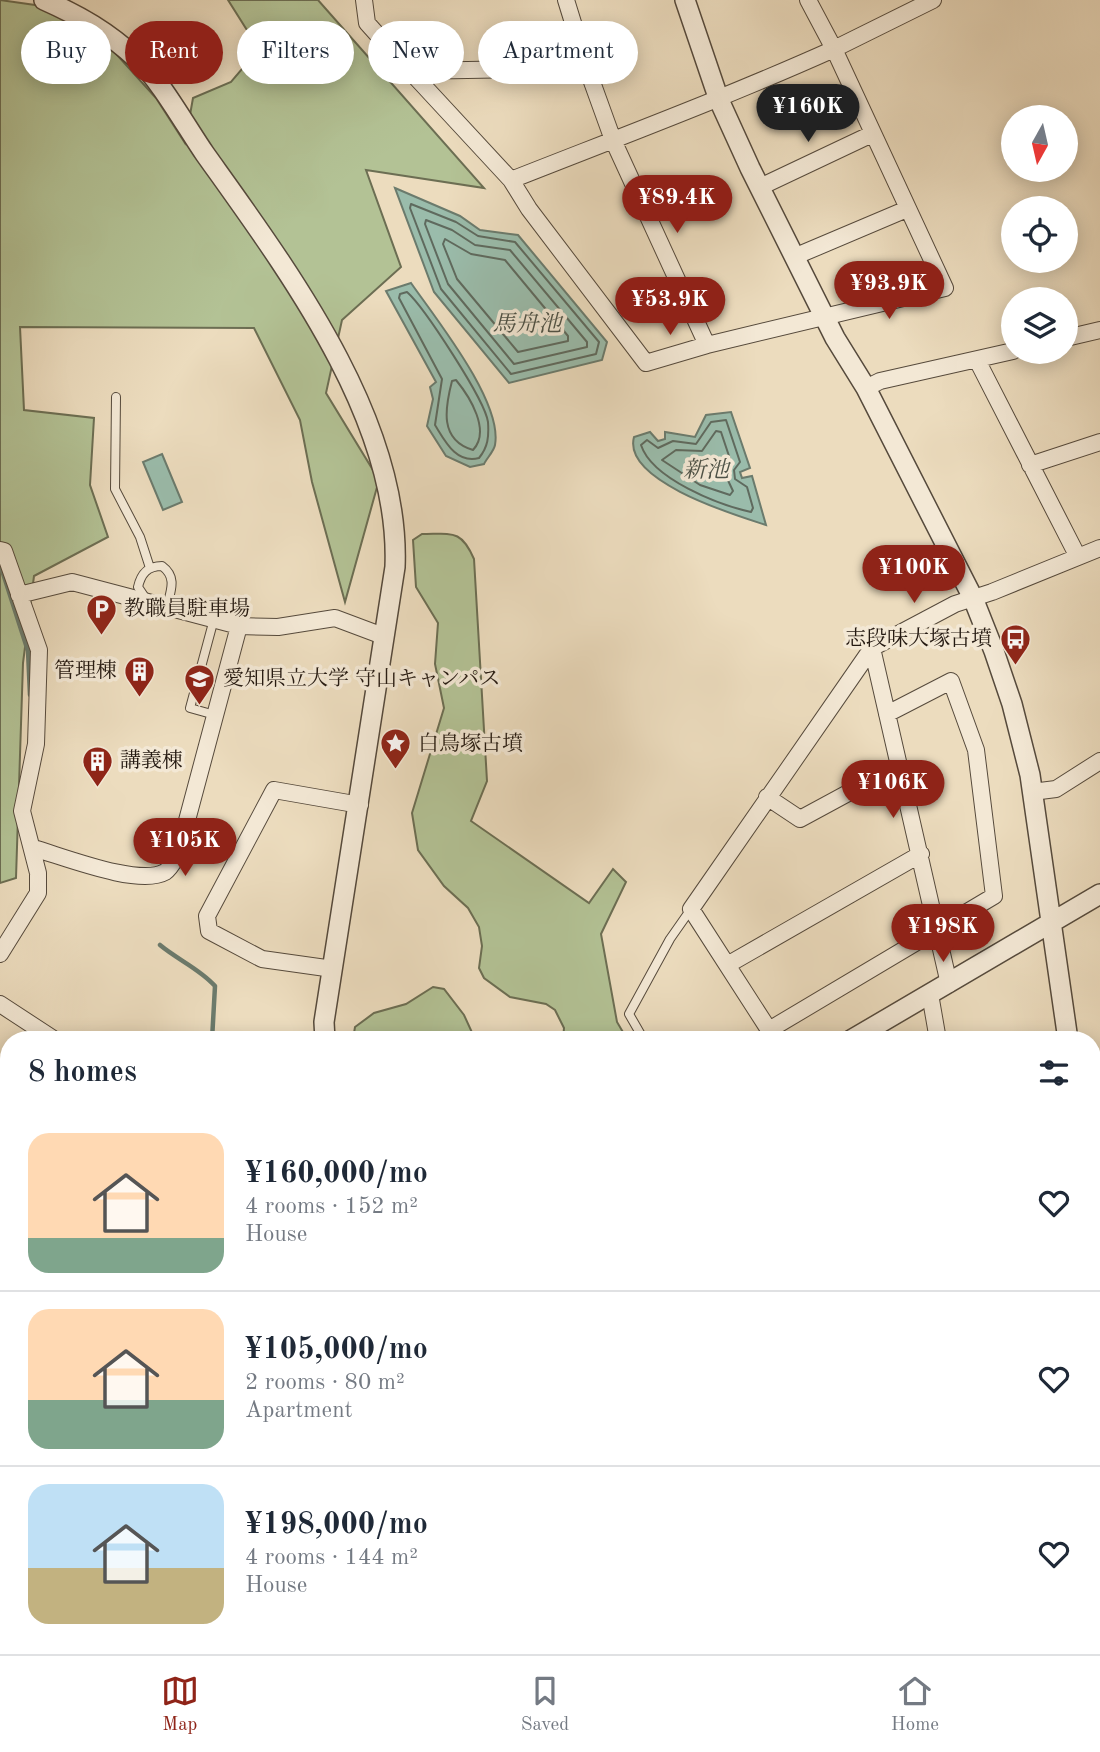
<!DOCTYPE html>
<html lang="en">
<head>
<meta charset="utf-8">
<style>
	body { margin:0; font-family:"Old Standard TT","Noto Serif JP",serif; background:#f6f6f7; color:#1f2937; height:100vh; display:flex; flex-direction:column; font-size:26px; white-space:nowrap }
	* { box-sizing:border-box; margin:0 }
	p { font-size:23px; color:#747a83 }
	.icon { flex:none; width:38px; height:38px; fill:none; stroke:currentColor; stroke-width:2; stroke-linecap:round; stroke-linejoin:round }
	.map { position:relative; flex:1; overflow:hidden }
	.drawer { position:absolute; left:0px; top:1031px; width:1101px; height:625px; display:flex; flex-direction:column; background:#fff; border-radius:28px 28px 0 0; box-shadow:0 4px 18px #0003 }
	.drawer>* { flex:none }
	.guide { position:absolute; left:21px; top:21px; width:700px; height:63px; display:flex; gap:14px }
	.needle { width:46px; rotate:188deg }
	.fabs { position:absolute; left:1001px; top:105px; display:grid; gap:14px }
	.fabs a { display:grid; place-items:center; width:77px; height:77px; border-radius:50%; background:#fff; box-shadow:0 4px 18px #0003; font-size:35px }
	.price { position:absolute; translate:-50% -60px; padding:0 16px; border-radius:24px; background:#8f2418; color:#fff; font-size:23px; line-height:46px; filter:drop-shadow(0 2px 4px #0008) }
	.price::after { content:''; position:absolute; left:50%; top:42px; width:21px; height:16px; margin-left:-10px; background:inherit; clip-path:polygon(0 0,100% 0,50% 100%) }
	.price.selected { background:#222; color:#fff }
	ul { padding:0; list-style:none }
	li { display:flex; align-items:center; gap:21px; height:175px; padding:0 28px }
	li+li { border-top:2px solid #e0e1e3 }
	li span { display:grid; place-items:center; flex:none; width:196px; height:140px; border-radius:21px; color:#555 }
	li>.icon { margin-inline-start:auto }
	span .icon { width:84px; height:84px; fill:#fffc; stroke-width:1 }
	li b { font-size:30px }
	h2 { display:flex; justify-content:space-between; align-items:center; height:84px; padding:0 28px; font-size:30px }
	.chip { padding:0 24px; border-radius:32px; background:#fff; box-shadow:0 4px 18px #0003; font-size:24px; line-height:63px }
	.chip.selected { background:#8f2418; color:#fff }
	.tabs { display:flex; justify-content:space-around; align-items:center; height:98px; border-top:2px solid #e0e1e3; background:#fff; font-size:19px; color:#747a83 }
	.tabs a { display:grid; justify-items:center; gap:4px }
	.tabs .selected { color:#8f2418 }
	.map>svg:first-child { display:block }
	.green { fill:#b3c295; stroke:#6c6e53; stroke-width:2 }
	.water { fill:#9abcab; stroke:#6b7b6d; stroke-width:2 }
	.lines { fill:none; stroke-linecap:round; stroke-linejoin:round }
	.shore { stroke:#5f6a5e; stroke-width:2 }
	.stream { stroke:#6b7b6d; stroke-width:4.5 }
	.service-casing { stroke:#564a3c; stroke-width:10 }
	.minor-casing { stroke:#564a3c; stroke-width:18 }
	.tertiary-casing { stroke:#564a3c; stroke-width:22 }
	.trunk-casing { stroke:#241911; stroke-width:29 }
	.service { stroke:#f3e8d5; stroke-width:8 }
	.minor { stroke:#f3e8d5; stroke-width:16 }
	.tertiary { stroke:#f3e8d5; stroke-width:19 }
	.trunk { stroke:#e6be7f; stroke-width:26 }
	.labels { text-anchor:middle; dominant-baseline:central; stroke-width:7; stroke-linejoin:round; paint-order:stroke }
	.poi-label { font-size:21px; fill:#241911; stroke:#f3e8d5; text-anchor:start }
	.water-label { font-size:23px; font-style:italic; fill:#4d5247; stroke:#f3e8d5 }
</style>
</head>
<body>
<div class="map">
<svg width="1100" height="1654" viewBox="0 0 1100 1654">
	<rect width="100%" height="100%" fill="#ecdcbe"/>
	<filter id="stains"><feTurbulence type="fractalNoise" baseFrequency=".00286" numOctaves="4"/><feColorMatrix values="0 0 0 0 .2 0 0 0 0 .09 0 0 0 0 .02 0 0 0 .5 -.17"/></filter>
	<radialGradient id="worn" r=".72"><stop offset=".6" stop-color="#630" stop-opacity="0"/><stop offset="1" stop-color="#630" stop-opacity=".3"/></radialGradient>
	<!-- green -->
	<path class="green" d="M0,0L35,5L100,36L156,98L185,143L193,98L231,82L259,49L228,0H318L484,188L366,170L401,267L342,320L326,393L379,480L345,602L312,482L300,420L254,328L20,327L24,410L94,418L90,485L108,537L34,576L23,663L16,878L0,883Z
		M422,534C452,534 461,529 474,559L487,781L471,821L589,903L613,869L626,882L601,934L617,1022L627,1039H563L564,1028L555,1010L546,1004L510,997L484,978L479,968L482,946L479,927L468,908L444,886L418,850L412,813L444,708L435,664L438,623L416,587L413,540Z
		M433,987L444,989L464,1015L475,1039H353L355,1027L374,1013L406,1004Z
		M50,1647H128L118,1654H58Z"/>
	<!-- water -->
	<path class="water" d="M395,188L460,216L480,230L518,235L607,342L602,360L509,383L434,292Z
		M411,283C436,319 503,402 495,445C494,451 487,458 484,464L470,467L446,456L427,426L433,399L430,387L436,382L386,291Z
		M731,412L750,468L740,472L742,478L752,476L766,525C735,515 622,481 634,437L650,432L658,441L665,439V432L695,437L706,415Z
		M162,454L182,502L163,510L143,462Z"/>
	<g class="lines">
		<!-- shore -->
		<path class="shore" d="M411,204L456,222L478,236L515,242L599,342L596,354L511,374L441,289L410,208Z
			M426,220L452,230L475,245L510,250L587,342V347L514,364L448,284L425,224Z
			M445,239L471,254L505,260L568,336V341L518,352L457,279L443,244Z
			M407,292C424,307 485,400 488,422C489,437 488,447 479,458C456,464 445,441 435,425L442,379L399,298L400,294Z
			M456,380C470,397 491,431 473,450C439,440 445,408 452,381Z
			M726,420L740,462L734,470L735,479L747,487L753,508L751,512C719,505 652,479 641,445L647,440L658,448L673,441L696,444L711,422Z
			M716,431L721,432L730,459L725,474L733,491L730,495L700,485L662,460L676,450L702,451Z
			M713,456L718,459L713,477L694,469L695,464Z"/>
		<!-- stream -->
		<path class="stream" d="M0,564L28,651L30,695
			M160,945C178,960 200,969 215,986L212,1040
			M0,1624L9,1630
			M20,1647L22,1654
			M124,1654L129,1647
			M515,1654L521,1647"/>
		<defs>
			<path id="service" d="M116,397L115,489L140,537L150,568
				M146,599L138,587C141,574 147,566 162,566C177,577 171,590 167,606
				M214,619L190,708L215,715
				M644,1040L629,1014L670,939L691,909
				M700,1040H706"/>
			<path id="minor" d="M364,0L367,23L410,71
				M566,0L587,68
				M808,0L834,49L933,0
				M511,180C620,137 727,97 834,49L945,288L707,345L646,363L529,209L511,180L410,71L587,68L613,140L707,345
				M760,187L872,134
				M796,256L907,209
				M1066,338L1100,330
				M977,360L1078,557
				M866,388L880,381L1013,351
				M1030,465L1100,442
				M0,550L4,551L39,650L36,744L22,811L38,873V893L0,954
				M19,595L72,582L239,626L278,627L335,618L383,636
				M872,648L949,984
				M887,714L951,681L976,750L994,896L769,1030L691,909L872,648L955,604L992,592L1100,548
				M1032,792L1056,789L1100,761
				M767,797L800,819L898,766
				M33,848C62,856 139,887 165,872C171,868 174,861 178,854L239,626
				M729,964L921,854
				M333,969L262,959L209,931L207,916L274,790L360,805
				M930,994L938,1040
				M0,1004L55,1040
				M1092,1204L1100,1202
				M0,1205L9,1197
				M0,1290L9,1291
				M198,1647L199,1654
				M933,1647L934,1654
				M1078,1654L1100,1651"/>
			<path id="tertiary" d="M44,0C80,16 108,32 137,59C159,78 187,128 205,154C287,269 401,420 395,567L324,1022L325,1040
				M685,0L719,100L750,168L835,338L866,388L973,598L994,651L1012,704L1030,775L1068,1040
				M851,1040L1100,894
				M1092,1232L1100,1301
				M569,1654L572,1647"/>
			<path id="trunk" d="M1092,1546L1100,1544
				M752,1654L774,1647"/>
		</defs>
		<!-- service casing -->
		<use href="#service" class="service-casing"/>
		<!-- minor casing -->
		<use href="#minor" class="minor-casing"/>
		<!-- tertiary casing -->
		<use href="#tertiary" class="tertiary-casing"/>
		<!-- trunk casing -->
		<use href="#trunk" class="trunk-casing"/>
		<!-- service -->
		<use href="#service" class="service"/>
		<!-- minor -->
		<use href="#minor" class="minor"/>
		<!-- tertiary -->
		<use href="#tertiary" class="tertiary"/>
		<!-- trunk -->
		<use href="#trunk" class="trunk"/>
	</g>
	<!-- icons -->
	<defs>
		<symbol id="parking-pin" viewBox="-11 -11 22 30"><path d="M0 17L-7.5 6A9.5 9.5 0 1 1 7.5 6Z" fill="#8f2418" stroke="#f3e8d5"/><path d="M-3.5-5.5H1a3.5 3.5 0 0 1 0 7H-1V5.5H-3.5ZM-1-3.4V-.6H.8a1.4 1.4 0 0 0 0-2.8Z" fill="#fff"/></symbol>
		<symbol id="bus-pin" viewBox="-11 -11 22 30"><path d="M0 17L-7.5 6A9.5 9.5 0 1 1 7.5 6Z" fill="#8f2418" stroke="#f3e8d5"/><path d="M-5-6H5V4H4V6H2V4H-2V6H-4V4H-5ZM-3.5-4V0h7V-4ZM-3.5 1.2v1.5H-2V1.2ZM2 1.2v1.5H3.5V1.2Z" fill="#fff"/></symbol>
		<symbol id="building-pin" viewBox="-11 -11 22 30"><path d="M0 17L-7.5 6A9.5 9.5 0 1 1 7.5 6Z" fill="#8f2418" stroke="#f3e8d5"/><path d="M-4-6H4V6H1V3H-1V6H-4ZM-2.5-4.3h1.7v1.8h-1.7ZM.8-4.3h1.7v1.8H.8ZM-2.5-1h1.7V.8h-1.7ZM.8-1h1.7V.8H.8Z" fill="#fff"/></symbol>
		<symbol id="university-pin" viewBox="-11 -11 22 30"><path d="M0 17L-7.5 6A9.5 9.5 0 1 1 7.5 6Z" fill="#8f2418" stroke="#f3e8d5"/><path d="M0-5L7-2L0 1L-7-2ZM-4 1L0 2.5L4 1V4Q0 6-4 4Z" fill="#fff"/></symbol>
		<symbol id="sight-pin" viewBox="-11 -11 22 30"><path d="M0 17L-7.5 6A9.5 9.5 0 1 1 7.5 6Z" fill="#8f2418" stroke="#f3e8d5"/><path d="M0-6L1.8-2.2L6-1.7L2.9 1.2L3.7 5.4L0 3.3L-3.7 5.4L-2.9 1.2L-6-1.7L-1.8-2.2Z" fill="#fff"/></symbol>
	</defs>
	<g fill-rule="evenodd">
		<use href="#parking-pin" x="84" y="592" width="35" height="47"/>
		<use href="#bus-pin" x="998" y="622" width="35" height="47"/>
		<use href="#building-pin" x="122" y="654" width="35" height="47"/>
		<use href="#university-pin" x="182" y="662" width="35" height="47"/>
		<use href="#sight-pin" x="378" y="726" width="35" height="47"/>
		<use href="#building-pin" x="80" y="744" width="35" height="47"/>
	</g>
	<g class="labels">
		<!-- poi labels -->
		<g class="poi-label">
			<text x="124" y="609">教職員駐車場</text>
			<text x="992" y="639" text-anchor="end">志段味大塚古墳</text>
			<text x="117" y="671" text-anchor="end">管理棟</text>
			<text x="223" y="679">愛知県立大学 守山キャンパス</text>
			<text x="418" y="744">白鳥塚古墳</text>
			<text x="120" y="761">講義棟</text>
		</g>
		<!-- water labels -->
		<g class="water-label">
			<text x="527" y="324">馬舟池</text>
			<text x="706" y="470">新池</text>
		</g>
	</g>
	<rect width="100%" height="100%" filter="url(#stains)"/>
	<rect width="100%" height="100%" fill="url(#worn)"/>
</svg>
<div class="fabs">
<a><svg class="needle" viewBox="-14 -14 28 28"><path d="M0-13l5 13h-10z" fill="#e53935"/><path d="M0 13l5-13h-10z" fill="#747a83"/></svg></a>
<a><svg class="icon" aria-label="locate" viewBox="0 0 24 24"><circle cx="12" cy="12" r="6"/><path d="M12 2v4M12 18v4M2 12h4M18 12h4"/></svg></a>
<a><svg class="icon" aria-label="layers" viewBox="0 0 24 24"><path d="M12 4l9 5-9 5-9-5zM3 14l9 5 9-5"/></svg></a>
</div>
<b class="price selected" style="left:808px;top:144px">¥160K</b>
<b class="price" style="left:677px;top:235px">¥89.4K</b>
<b class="price" style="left:889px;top:321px">¥93.9K</b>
<b class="price" style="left:670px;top:337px">¥53.9K</b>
<b class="price" style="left:914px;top:605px">¥100K</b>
<b class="price" style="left:893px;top:820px">¥106K</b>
<b class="price" style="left:185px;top:878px">¥105K</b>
<b class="price" style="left:943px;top:964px">¥198K</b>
<div class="guide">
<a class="chip">Buy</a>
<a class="chip selected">Rent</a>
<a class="chip">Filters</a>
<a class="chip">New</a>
<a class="chip">Apartment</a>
</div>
<section class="drawer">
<h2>8 homes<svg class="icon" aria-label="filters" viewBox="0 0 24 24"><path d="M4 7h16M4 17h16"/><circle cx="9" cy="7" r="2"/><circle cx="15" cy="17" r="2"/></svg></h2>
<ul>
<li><span style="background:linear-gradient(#ffd9b3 75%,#7fa58c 0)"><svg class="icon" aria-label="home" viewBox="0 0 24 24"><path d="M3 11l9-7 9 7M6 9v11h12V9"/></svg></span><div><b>¥160,000/mo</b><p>4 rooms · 152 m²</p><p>House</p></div><svg class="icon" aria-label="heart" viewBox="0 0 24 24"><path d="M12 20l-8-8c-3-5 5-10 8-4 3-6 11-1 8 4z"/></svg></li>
<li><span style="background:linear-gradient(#ffd9b3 65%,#7fa58c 0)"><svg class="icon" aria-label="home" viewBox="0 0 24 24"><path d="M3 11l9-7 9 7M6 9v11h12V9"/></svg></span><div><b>¥105,000/mo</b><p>2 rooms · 80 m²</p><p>Apartment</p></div><svg class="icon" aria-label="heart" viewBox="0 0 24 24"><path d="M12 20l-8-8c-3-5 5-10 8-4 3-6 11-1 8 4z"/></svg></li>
<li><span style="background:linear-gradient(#bfe0f5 60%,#c2b280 0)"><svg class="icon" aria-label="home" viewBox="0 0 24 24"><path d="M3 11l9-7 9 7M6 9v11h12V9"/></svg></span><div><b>¥198,000/mo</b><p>4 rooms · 144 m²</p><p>House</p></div><svg class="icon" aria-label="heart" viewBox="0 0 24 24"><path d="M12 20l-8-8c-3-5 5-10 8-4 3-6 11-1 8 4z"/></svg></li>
</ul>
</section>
</div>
<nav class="tabs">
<a class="selected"><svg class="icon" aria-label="map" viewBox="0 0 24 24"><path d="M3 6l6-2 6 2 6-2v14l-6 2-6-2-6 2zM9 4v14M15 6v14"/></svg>Map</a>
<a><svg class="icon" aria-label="saved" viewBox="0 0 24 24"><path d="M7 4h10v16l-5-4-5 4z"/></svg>Saved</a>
<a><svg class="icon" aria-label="home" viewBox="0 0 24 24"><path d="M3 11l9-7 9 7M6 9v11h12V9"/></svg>Home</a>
</nav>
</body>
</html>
